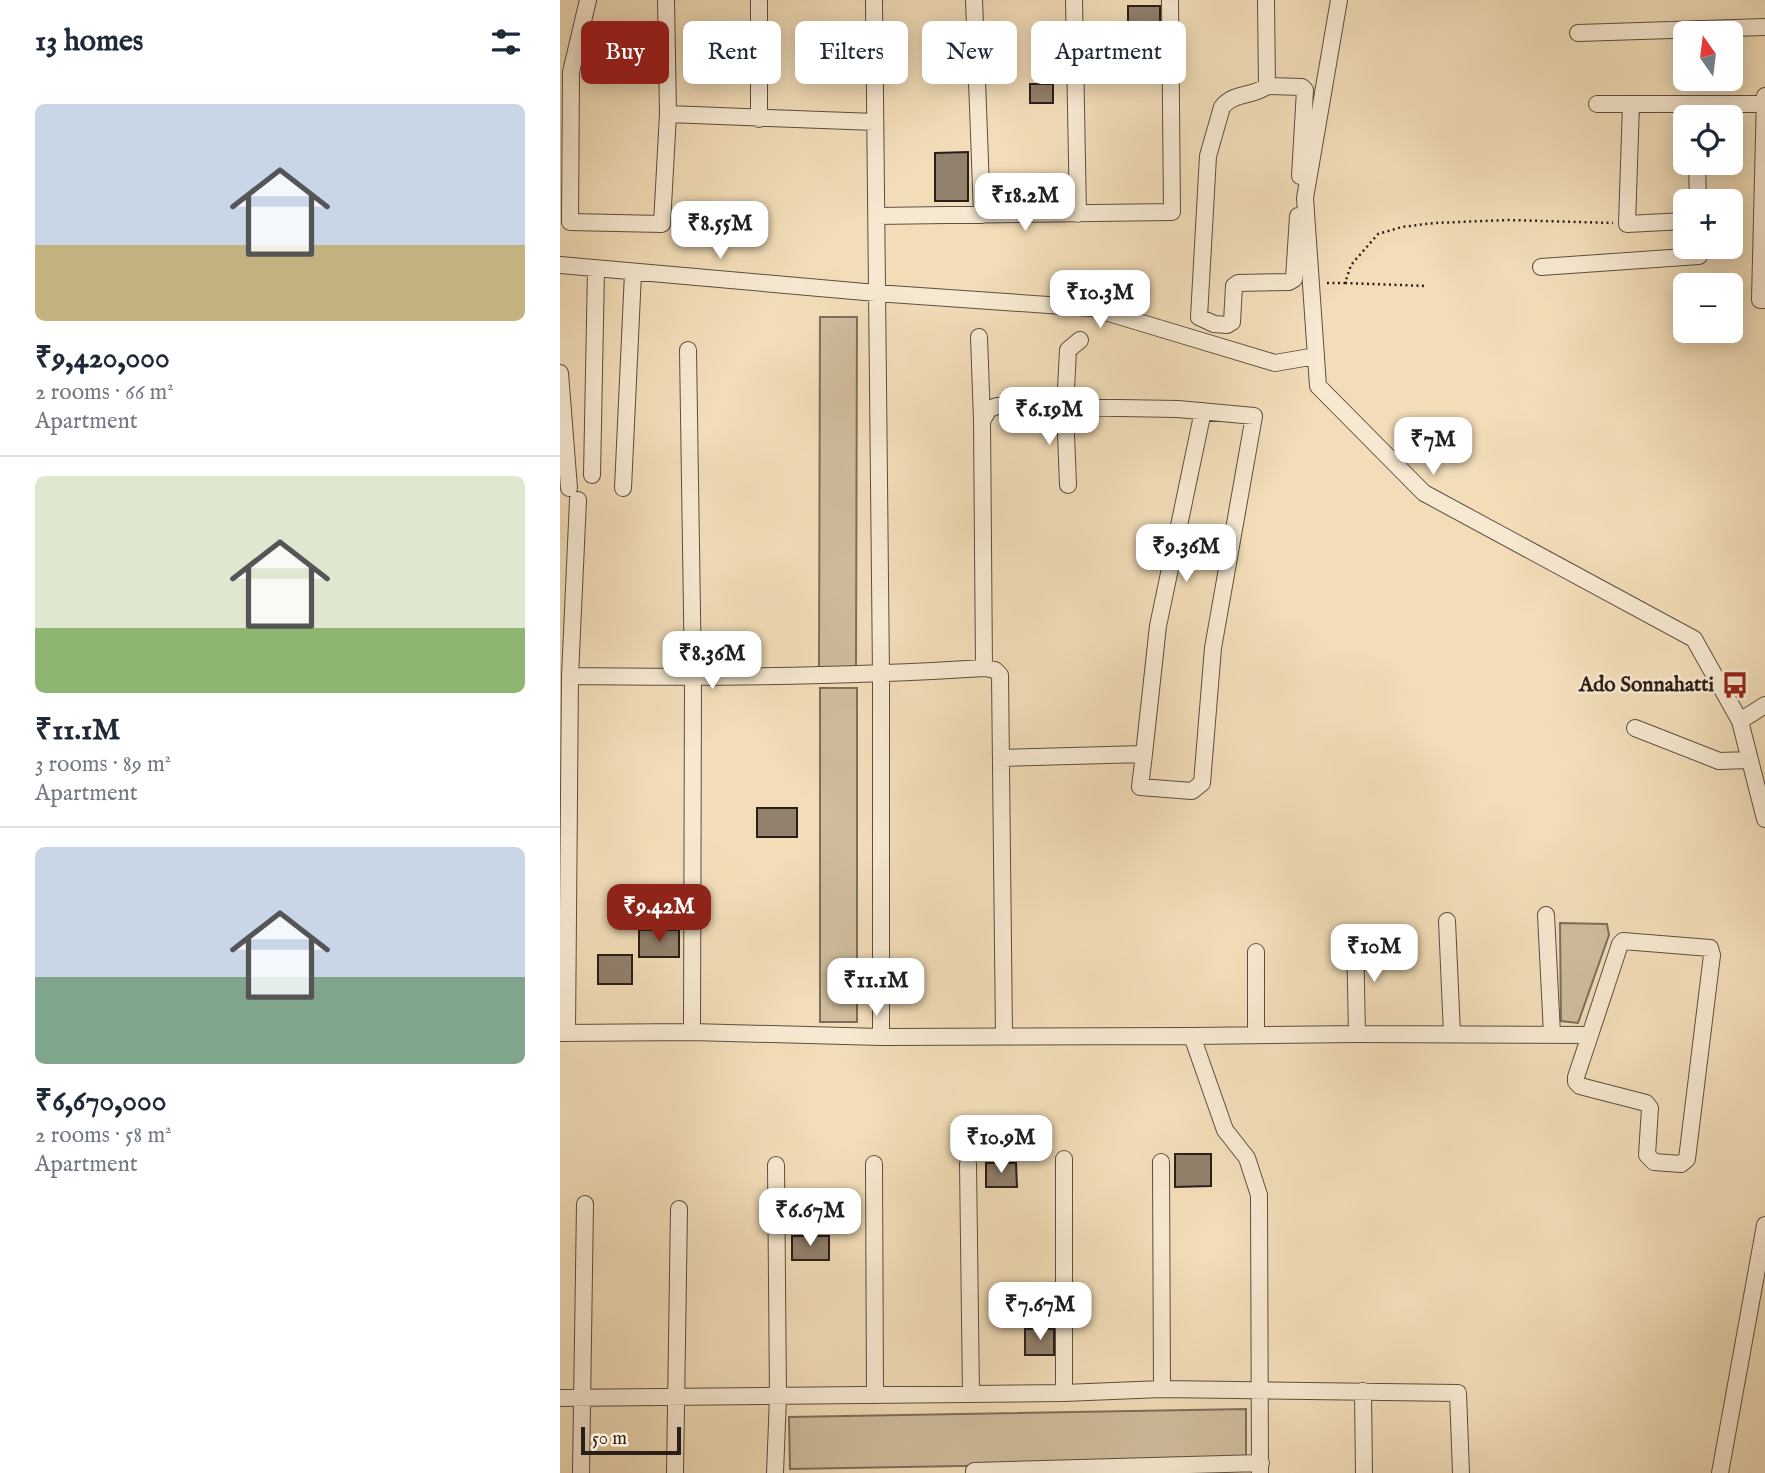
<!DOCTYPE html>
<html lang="en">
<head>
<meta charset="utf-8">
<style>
	body { margin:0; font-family:"IM FELL English",serif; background:#f2f2f3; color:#1f2937; height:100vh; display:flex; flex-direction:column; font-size:26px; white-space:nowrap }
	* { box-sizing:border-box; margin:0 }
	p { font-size:23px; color:#747a83 }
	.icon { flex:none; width:38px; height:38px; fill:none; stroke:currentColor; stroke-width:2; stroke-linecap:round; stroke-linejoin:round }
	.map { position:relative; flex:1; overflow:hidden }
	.drawer { display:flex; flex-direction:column; background:#fff; width:560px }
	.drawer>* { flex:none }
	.guide { position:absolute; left:21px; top:21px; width:665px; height:63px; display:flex; gap:14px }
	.needle { width:46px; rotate:346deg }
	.controls { position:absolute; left:1113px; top:21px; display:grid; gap:14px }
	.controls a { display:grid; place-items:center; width:70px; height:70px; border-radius:10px; background:#fff; box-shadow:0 4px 18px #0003; font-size:35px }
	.scale { position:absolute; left:21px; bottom:18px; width:100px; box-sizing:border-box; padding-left:7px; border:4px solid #2a1e19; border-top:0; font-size:19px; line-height:24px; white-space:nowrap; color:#2a1e19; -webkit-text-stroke:5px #f7e9d1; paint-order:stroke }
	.price { position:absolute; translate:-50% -60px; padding:0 16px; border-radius:14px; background:#fff; color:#222; font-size:23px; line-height:46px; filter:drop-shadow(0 2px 4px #0008) }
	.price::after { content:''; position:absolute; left:50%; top:42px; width:21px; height:16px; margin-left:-10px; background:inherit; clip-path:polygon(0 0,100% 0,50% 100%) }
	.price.current { background:#8f2418; color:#fff }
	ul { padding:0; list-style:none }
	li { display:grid; align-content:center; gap:14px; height:371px; padding:0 35px }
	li+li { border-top:2px solid #e0e1e3 }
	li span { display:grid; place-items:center; height:217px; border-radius:10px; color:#555 }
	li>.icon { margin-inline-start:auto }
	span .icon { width:126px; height:126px; fill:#fffc; stroke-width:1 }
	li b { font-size:30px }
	h2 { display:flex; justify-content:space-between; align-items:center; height:84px; padding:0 35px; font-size:30px }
	.tag { padding:0 24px; border-radius:10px; background:#fff; box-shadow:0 4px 18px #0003; font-size:24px; line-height:63px }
	.tag.current { background:#8f2418; color:#fff }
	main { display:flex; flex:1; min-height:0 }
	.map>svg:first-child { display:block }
	.green { fill:#d0bd9d; stroke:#7d6e5b; stroke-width:2 }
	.building { fill:#92816c; stroke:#2a1e19; stroke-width:2 }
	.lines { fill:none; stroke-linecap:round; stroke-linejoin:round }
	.minor-casing { stroke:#5c4e41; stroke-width:18 }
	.path { stroke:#2a1e19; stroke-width:2.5; stroke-dasharray:2 3.5; stroke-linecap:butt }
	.minor { stroke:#f7e9d1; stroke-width:16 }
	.labels { text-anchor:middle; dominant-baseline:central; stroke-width:5; stroke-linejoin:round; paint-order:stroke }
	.poi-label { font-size:21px; font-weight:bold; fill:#2a1e19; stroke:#f7e9d1; text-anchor:end }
</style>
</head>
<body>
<main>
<section class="drawer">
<h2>13 homes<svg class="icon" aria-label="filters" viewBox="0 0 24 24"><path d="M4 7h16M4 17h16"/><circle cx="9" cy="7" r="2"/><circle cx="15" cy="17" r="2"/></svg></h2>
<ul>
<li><span style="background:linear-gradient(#c9d6e8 65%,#c2b280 0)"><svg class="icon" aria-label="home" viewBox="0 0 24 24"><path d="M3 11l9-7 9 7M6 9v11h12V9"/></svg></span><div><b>₹9,420,000</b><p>2 rooms · 66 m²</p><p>Apartment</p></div></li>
<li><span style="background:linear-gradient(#dfe7d0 70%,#8fb573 0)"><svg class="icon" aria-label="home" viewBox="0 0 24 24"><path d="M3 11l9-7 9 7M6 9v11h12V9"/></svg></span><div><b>₹11.1M</b><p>3 rooms · 89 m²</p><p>Apartment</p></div></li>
<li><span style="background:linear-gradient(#c9d6e8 60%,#7fa58c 0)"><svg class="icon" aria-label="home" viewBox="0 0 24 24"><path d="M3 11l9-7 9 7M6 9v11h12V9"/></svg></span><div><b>₹6,670,000</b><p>2 rooms · 58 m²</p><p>Apartment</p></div></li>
</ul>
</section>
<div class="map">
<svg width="1205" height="1473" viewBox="0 0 1205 1473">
	<rect width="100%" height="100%" fill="#f2ddb8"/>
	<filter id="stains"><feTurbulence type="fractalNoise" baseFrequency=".00286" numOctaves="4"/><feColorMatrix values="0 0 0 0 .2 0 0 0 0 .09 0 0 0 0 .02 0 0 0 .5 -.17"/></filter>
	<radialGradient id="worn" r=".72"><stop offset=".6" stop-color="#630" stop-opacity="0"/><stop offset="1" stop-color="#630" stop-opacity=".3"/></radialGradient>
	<!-- green -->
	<path class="green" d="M260,317H297L296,669H259Z
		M260,688H297V1022H260Z
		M1000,923L1047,924L1049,935L1018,1023L1001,1021Z
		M686,1409V1461L230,1469L229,1417Z"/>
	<!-- building -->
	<path class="building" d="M568,6H600V31H568Z
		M470,84H493V103H470Z
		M408,152V201H375V153Z
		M197,808H237V837H197Z
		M79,930H119V957H79Z
		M38,955H72V984H38Z
		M615,1154H651V1186L615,1187Z
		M426,1163H456L457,1187H426Z
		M232,1236H269V1260H232Z
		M465,1329H494V1355H465Z"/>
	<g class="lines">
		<defs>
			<path id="minor" d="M28,0L11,72L10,222L102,224L108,114L106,0
				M314,0L321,675V1037
				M414,0L422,215
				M514,0L518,214
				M706,0L707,86C693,97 674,92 662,107L648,156L639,317L654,324L667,325L672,322L674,286L678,283L729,282L734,279L738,216
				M779,0L745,198L758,386L864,493L1134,639L1180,721L1205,819
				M1018,33L1205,27
				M707,86L742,87L745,90L740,176
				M1205,96L1200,300H1205
				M1037,104H1205
				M1071,104L1067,224L1125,221
				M108,114L315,122
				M199,119V0
				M1137,163L1138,201
				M316,216L612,212L610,0
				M0,265L316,293L532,308L715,363L756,356
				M981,267L1139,256V247
				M419,337L422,421
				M128,350L133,678L132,1032
				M0,373L9,488
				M32,475L36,269
				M508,485L505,408L508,350L520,340
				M63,488L73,273
				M424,668L422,421L429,409L437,406L618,409L694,416L653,648L642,783L632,791L580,787L584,754L442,758
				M10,676C148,678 286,677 424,668L435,670L440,675L444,1036
				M1180,721L1205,705
				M1075,728L1159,761L1190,760
				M584,754L598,626L643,411
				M986,915L992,1034
				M887,921L892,1034
				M795,935L797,1034
				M696,952V1035
				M0,1033L132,1032L321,1037L632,1036L797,1034L1030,1035L1060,944L1063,941L1150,948L1152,955L1127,1159L1121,1164L1094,1162L1087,1155L1090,1108L1086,1103L1020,1086L1016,1082V1077L1030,1035
				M7,1033L10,676L18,500
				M632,1036L665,1130L687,1158L699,1195L700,1473
				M601,1162L602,1389
				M314,1164L315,1395
				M408,1164L411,1394
				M803,1391L804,1473
				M504,1393V1159
				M0,1398L504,1393L602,1389L898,1393L901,1473
				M21,1473L25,1204
				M115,1473L119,1209
				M215,1473L218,1397L216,1165
				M414,1473V1471L701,1463
				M1160,1473L1205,1225"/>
		</defs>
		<!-- minor casing -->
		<use href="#minor" class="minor-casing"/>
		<!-- path -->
		<path class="path" d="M767,283H785L791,265L818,234L842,227L874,223L948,220L1053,223
			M785,283L867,286"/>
		<!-- minor -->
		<use href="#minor" class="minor"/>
	</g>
	<!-- icons -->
	<defs>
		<symbol id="bus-bare" viewBox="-9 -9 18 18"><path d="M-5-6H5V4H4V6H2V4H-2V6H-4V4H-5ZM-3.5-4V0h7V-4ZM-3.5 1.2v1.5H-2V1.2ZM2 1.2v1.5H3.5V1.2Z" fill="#8f2418" stroke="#f7e9d1" stroke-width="2.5" paint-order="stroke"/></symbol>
	</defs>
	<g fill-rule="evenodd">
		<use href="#bus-bare" x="1156" y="666" width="38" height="38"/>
	</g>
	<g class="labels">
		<!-- poi labels -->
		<g class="poi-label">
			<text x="1154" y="685">Ado Sonnahatti</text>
		</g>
	</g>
	<rect width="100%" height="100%" filter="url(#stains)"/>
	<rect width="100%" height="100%" fill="url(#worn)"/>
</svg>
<div class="controls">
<a><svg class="needle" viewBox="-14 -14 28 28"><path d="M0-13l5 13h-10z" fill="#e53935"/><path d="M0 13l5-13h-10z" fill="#747a83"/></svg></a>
<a><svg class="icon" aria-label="locate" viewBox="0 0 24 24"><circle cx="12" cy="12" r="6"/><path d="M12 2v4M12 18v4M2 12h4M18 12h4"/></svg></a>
<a>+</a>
<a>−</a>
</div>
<div class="scale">50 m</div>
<b class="price" style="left:465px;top:233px">₹18.2M</b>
<b class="price" style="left:160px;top:261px">₹8.55M</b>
<b class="price" style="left:540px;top:330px">₹10.3M</b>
<b class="price" style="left:489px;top:447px">₹6.19M</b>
<b class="price" style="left:873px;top:477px">₹7M</b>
<b class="price" style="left:626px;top:584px">₹9.36M</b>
<b class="price" style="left:152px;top:691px">₹8.36M</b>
<b class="price current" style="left:99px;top:944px">₹9.42M</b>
<b class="price" style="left:814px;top:984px">₹10M</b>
<b class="price" style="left:316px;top:1018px">₹11.1M</b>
<b class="price" style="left:441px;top:1175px">₹10.9M</b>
<b class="price" style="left:250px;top:1248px">₹6.67M</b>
<b class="price" style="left:480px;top:1342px">₹7.67M</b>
<div class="guide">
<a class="tag current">Buy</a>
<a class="tag">Rent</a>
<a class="tag">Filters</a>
<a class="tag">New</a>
<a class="tag">Apartment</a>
</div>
</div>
</main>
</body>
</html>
